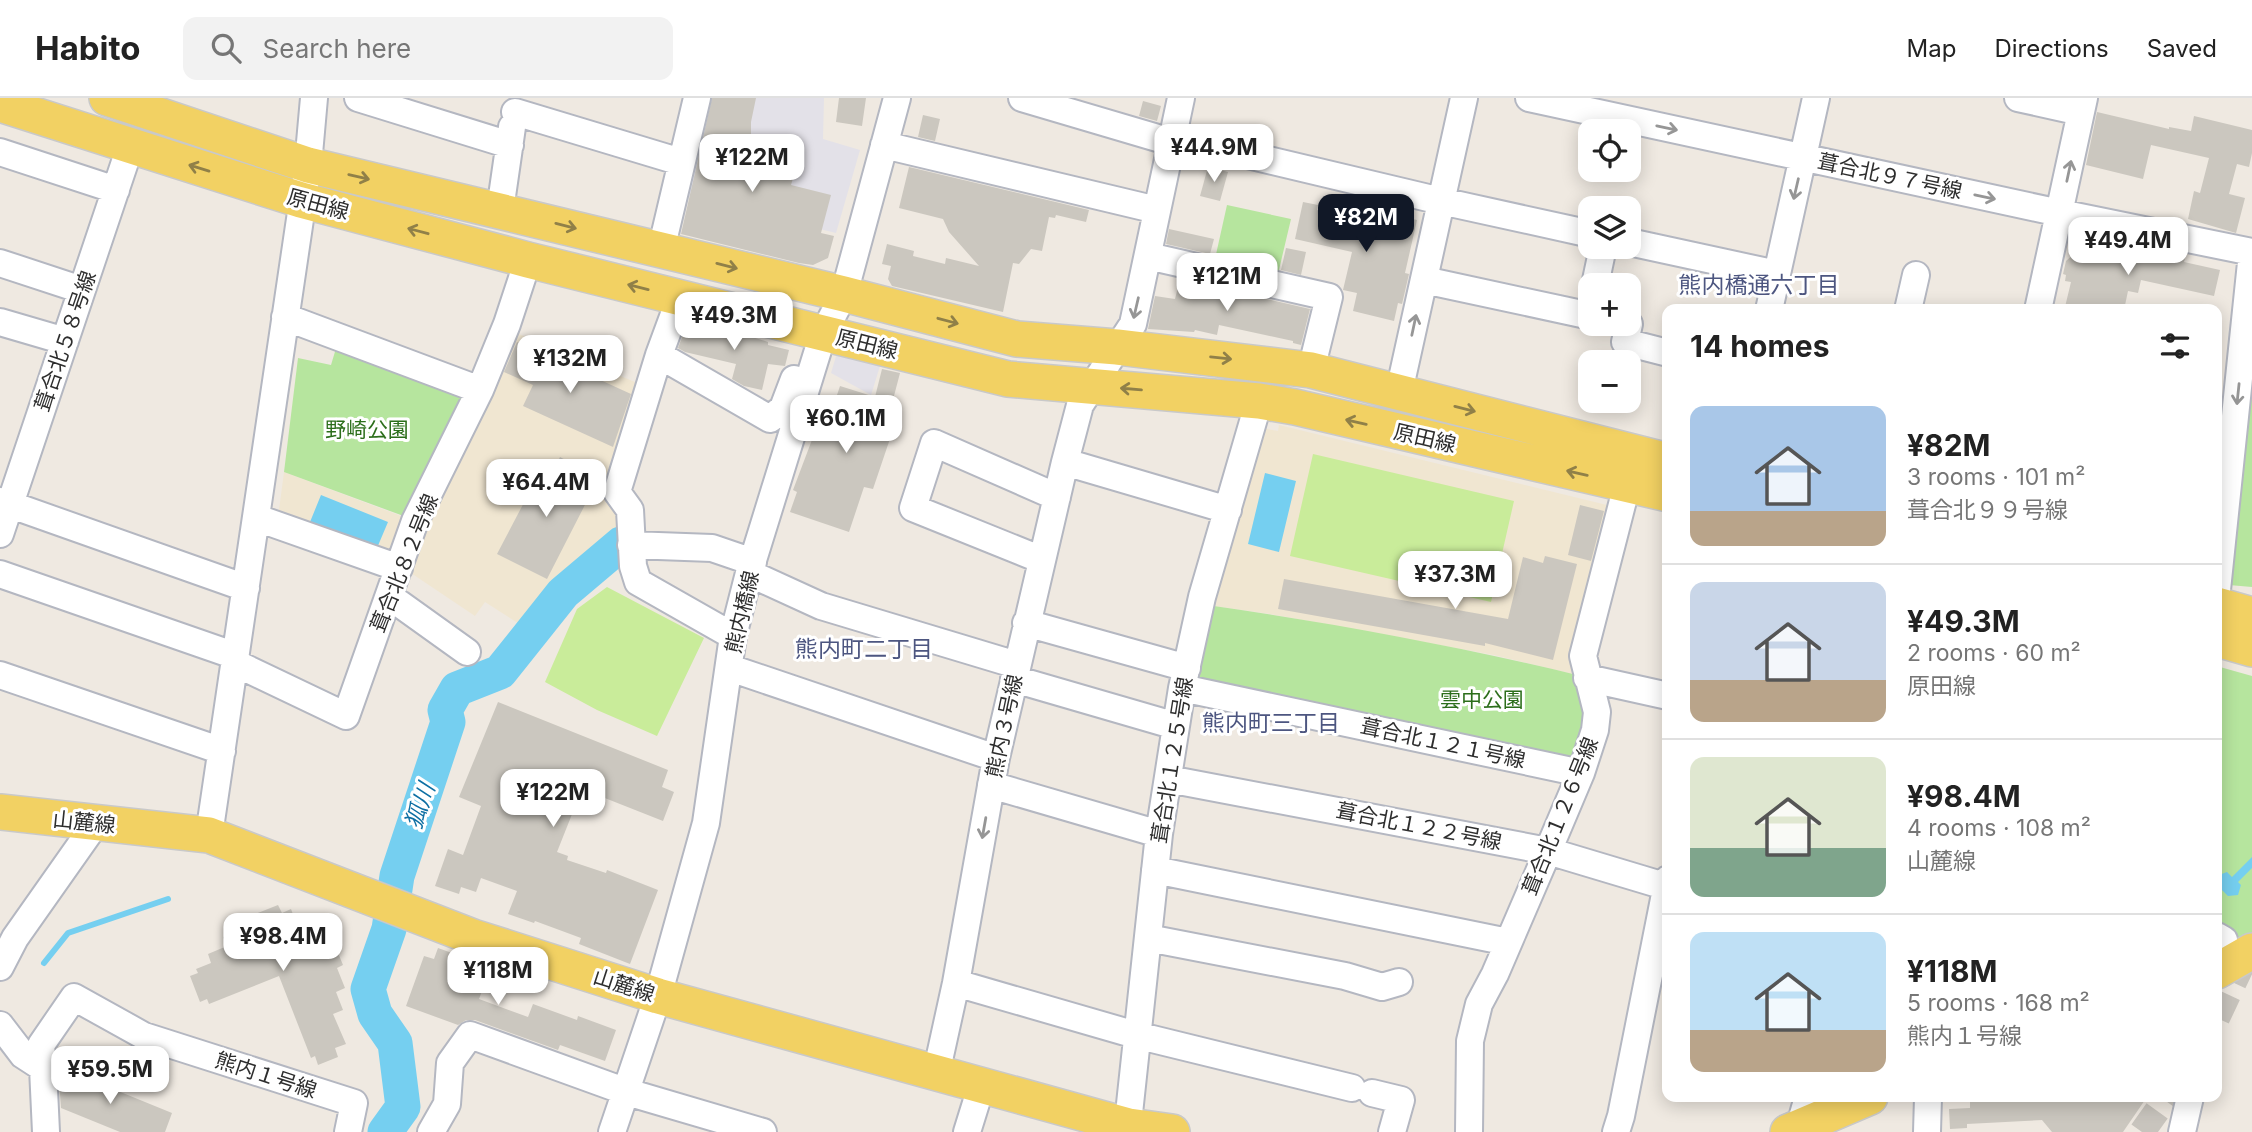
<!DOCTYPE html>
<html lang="en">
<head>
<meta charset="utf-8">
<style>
	body { margin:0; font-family:Inter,"Noto Sans JP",sans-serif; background:#f2f2f2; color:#222; height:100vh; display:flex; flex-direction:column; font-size:26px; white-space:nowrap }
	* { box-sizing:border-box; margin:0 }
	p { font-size:23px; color:#767676 }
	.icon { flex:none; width:38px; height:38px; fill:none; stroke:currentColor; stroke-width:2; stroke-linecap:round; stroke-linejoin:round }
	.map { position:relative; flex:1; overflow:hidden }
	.side { position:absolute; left:1662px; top:206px; width:560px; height:798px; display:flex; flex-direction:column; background:#fff; border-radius:14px; box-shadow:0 4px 18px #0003 }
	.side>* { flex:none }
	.fabs { position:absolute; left:1578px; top:21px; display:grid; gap:14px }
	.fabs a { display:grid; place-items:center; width:63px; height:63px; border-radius:14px; background:#fff; box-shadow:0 4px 18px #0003; font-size:35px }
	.price { position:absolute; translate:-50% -60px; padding:0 16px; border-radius:14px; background:#fff; color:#222; font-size:23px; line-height:46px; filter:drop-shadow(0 2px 4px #0008) }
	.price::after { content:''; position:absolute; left:50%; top:42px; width:21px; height:16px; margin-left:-10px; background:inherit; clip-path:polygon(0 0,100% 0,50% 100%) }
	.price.current { background:#111827; color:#fff }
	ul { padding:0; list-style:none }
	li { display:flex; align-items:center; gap:21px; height:175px; padding:0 28px }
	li+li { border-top:2px solid #e0e0e0 }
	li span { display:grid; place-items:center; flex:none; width:196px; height:140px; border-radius:14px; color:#555 }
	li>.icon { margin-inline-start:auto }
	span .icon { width:84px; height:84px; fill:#fffc; stroke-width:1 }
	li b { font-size:30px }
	h2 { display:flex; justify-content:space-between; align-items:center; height:84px; padding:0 28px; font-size:30px }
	header { display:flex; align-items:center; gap:42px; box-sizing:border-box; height:98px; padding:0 35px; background:#fff; border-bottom:2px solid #e0e0e0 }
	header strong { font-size:33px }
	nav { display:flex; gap:38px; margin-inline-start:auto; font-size:24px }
	.search { width:490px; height:63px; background:#f2f2f2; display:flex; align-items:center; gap:18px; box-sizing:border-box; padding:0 24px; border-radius:14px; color:#767676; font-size:26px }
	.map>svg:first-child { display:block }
	.industrial { fill:#e3e1e8 }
	.education { fill:#f0e6d1 }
	.green { fill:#b6e59e }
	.pitch { fill:#c9ec9a }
	.water { fill:#75cff0 }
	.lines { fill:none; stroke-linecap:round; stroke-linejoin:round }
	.stream { stroke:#75cff0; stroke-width:6 }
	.river { stroke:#75cff0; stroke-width:35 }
	.building { fill:#cbc7bf }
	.minor-tunnel { stroke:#c8c4bd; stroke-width:26; stroke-dasharray:26 13; stroke-linecap:butt }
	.minor-casing { stroke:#b4b7c1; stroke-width:30 }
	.major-casing { stroke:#c9c9c9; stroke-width:38 }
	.minor { stroke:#fff; stroke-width:26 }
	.major { stroke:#f2d163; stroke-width:35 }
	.oneway { stroke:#969696 }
	.oneway2 { stroke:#908048 }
	.labels { text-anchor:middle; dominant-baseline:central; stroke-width:6; stroke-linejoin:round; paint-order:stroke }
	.street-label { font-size:21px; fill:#2e2e2e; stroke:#fff }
	.park-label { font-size:21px; fill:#2c6e1b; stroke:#fff }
	.neighbourhood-label { font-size:23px; fill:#4d5680; stroke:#fff }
	.water-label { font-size:23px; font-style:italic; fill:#0d6fa3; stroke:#fff }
</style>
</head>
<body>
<header>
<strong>Habito</strong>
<div class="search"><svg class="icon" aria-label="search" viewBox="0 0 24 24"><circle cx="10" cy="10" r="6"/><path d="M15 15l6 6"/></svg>Search here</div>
<nav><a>Map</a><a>Directions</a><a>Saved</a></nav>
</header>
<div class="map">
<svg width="2252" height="1034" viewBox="0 0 2252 1034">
	<rect width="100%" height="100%" fill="#efe9e1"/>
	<!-- industrial -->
	<path class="industrial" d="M705,0H824L823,41L860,52L836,135L682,97Z
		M837,255L880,268L871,297L831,275Z"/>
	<!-- education -->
	<path class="education" d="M509,232L647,289L612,399L624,439L584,466L524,529L485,504L475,518L405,471Z
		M1279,327L1615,409L1581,578L1494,557L1270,516L1207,507L1262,330L1278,333Z
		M284,374L409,421L394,462L278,420Z"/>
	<!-- green -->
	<path class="green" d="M1227,107L1291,121L1278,176L1215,161Z
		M337,247L473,296L409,420L284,374L298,260L331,267Z
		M2252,267V489L2229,487Z
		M1207,507C1333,525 1458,548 1581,578L1590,611L1577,668L1189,586Z
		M2220,569L2252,578V839L2240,843L2217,828V593Z"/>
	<!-- pitch -->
	<path class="pitch" d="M1313,356L1514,403L1491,504L1290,458Z
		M607,489L704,540L657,638L597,612L545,584L577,511Z"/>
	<!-- water -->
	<path class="water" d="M1265,375L1296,383L1279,454L1248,446Z
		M321,397L388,424L377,450L310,424Z
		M2252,759V770L2238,784L2241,787L2238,797L2228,798L2217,787L2219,777L2227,774L2232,779Z"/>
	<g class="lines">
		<!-- stream -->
		<path class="stream" d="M44,865L68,835L168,801"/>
		<!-- river -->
		<path class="river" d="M385,1034L403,1009L395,945L375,916L368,891L389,831L397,778L448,624L445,612L457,591L500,574L563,495L621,446"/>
	</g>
	<!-- building -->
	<path class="building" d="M712,0H756L751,24V58L796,70L791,87L831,97L821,135L834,138L828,160L813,167L799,165L681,136Z
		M839,0H866L862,28L836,24Z
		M1143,3L1161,8L1157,23L1139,18Z
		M2097,14L2169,31V29L2191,33L2194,18L2252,32V55L2249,69L2237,66L2229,96L2245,100L2236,135L2188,121L2194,93L2200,95L2209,60L2151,47L2143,81L2086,67Z
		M923,17L940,21L935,43L918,39Z
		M909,69L1089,112L1086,124L1056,117L1055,120L1049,119L1042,153L1031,151L1019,166L1013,165L1003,214L892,188L888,181L891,168L882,166L887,146L914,153L913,158L945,166L946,160L979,168L949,134L943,121L899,110Z
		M1208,69L1228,74L1220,103L1200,98Z
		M1303,104L1318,107L1317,112L1357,121L1360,109L1417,122L1405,175L1409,176L1402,206L1398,205L1394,223L1353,213L1357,195L1343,192L1352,154L1295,141Z
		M1169,131L1214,141L1210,156L1166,146Z
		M2085,146L2161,163L2164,152L2186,157L2184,164L2220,172L2214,198L2141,182L2138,195L2128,193L2124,212H2067L2065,209L2071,184L2065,183L2066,177L2063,176L2066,163Z
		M1286,150L1306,154L1301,177L1281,172Z
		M1180,181L1310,211L1301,247L1293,245V243L1219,227L1217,237L1195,232L1194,234L1148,231L1155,198L1175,201Z
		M688,223L740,235L768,244V247L789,252L785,268L768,266L762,292L744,288L732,281L736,266L685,254L678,250Z
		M517,244L631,296L613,349L523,308L533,287L504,274Z
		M882,271L900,275L889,317L897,320L873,391L864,389L849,434L790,414L797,394L793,392L821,318L829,321L840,288L875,299Z
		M560,359L589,375L579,394L589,399L547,481L497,456L540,374L550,379Z
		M1580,407L1604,413L1591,463L1568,457Z
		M1545,458L1577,466L1553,562L1485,545V548L1278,511L1284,481L1508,521L1523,459L1543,465Z
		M498,604L668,672L662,689L674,694L663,723L582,691L557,754L568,758L567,762L606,775L607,772L658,792L630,866L579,846L581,840L535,823L534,825L508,816L517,793L481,780L476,794L461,789L459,796L435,788L448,751L463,757L481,708L459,699Z
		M278,807L282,815L291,811L294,819L303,815L306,825L316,821L319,829L326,826L343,867L337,870L345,890L336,894L343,912L333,916L346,946L335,950L338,959L318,967L315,958L311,960L279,878L209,906L207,901L200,904L190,878L198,875L196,871L211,865L208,856L227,848L223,839L243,831L240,822Z
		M438,850L491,869L479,901L528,919L533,906L577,922L578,918L616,932L605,963L560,947L558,952L475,922H466L458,927L406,908L424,858L434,861Z
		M64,971L172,1015L165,1034H120L61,1010L59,983Z
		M1970,999H2147L2123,1034H2052L2042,1022L1967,1026V1030L1950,1031L1949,1011L1970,1010Z"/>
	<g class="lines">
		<!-- minor-tunnel -->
		<path class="minor-tunnel" d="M2217,920L2249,852
			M2142,1034L2167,999"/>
		<defs>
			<path id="minor" d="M358,0L510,47
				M1022,0L1171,44
				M1529,0L2060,115L2252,154
				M2018,0L2081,14
				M515,14L681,64
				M1172,39L1441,103L1591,136
				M884,47L1157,112
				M0,54L116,92
				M500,112L512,29
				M1629,144L1777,176
				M661,152L697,0
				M1148,158L1329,199L1311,272
				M0,165L82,192
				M1424,182L1591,218
				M1595,187L1603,149
				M680,200L659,257L617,394L630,412L633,468L638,484L733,538
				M1769,212L1816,0
				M1908,212L1916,177
				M2038,212L2084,0
				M285,219L480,292
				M0,224L65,243
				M1626,226H1629L1625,244L1668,255
				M659,257L770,321L783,310L794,281
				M1399,294L1464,0
				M1065,364L1228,412
				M0,403L246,490
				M257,420L399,470
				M0,436L130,49
				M631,447L712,450L753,464
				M1042,462L913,410L934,345L1057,399
				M749,475L821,508L1017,567
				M0,476L236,558
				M2217,492L2252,155
				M387,502L400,506L467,554
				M1026,525L1187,570
				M235,565L346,618L415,423L480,292L507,226L528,162
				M730,570L996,660
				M0,577L222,653
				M1587,580L1668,598
				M1014,581L1176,628
				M1182,590L1581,675
				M1168,681L1548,753L1668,789
				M991,687L1159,736
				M209,737L308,67L314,0
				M1155,772L1508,844
				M2217,838L2224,842L2217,860
				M1148,840L1345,878L1382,889L1399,884
				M0,869L15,840L96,725
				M956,885L1136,937L1352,990
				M0,927L23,957L43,970L46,1034
				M43,970L41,947L74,899L144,938L354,1005L348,1034
				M936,976L956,885L996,660L1065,364L1080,307L1133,226L1181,0
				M1372,995L1401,1002L1392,1034
				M431,1034L447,1006L450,965L470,937L627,994L763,1034
				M612,1034L658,898L706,725L733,538L749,475L823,236L844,196L897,0
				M967,1034L981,989
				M1127,1034L1159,736L1182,590L1202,499L1259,303
				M1469,1034L1470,943L1479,906L1495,876L1548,753L1581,675L1595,632L1597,614L1583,558L1627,387
				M1616,1034L1621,1018L1668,781
				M1798,1034L1808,999
				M1927,1034L1928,999
				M2182,1034L2190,999"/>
			<path id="major" d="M107,0L308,67L844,196L1017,241L1117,249L1311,272L1668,363
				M0,6L301,102L528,162L1008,281L1259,303L1295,309L1668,396
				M2217,507L2252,517
				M2217,541L2252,551
				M0,714L209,737L473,839L658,898L1129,1028L1172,1034
				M2217,873L2252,853
				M1788,1034L1870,999"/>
		</defs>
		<!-- minor casing -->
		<use href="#minor" class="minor-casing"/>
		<!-- major casing -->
		<use href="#major" class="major-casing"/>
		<!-- minor -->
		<use href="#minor" class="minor"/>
		<!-- major -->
		<use href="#major" class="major"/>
	</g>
	<!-- one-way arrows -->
	<defs><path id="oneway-shaft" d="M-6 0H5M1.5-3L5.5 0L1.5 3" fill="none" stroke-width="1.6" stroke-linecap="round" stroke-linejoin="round" transform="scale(1.75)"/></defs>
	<g class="oneway">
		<use href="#oneway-shaft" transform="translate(1667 30) rotate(12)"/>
		<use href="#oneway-shaft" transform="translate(2069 73) rotate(-78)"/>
		<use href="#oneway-shaft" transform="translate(1796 91) rotate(103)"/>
		<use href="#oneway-shaft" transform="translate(1985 99) rotate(12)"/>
		<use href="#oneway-shaft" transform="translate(1136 210) rotate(103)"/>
		<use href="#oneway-shaft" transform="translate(1414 227) rotate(-78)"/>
		<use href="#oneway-shaft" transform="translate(2238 296) rotate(96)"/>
		<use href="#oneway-shaft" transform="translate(984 730) rotate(100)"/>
	</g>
	<g class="oneway2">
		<use href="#oneway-shaft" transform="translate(199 70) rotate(-163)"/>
		<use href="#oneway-shaft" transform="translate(359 79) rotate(13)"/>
		<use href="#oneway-shaft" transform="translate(566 128) rotate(14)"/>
		<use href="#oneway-shaft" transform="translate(418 133) rotate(-165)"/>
		<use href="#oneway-shaft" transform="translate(727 168) rotate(14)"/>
		<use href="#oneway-shaft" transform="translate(638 189) rotate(-166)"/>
		<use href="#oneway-shaft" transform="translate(948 223) rotate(15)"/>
		<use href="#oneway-shaft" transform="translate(1221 260) rotate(6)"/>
		<use href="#oneway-shaft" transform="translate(1131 291) rotate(-175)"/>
		<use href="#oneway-shaft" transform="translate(1465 311) rotate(14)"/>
		<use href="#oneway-shaft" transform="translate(1356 324) rotate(-167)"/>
		<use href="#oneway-shaft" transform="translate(1577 375) rotate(-167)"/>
	</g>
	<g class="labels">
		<!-- street labels -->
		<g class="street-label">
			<text transform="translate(1890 78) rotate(12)">葺合北９７号線</text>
			<text transform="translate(318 106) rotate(15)">原田線</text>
			<text transform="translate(65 243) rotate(-71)">葺合北５８号線</text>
			<text transform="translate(867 246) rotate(14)">原田線</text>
			<text transform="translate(1425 340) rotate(13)">原田線</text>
			<text transform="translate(404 465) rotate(-68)">葺合北８２号線</text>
			<text transform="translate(742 514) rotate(-77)">熊内橋線</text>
			<text transform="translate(1004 628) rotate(-78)">熊内３号線</text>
			<text transform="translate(1443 645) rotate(12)">葺合北１２１号線</text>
			<text transform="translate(1172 662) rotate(-81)">葺合北１２５号線</text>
			<text transform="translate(1560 718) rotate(-68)">葺合北１２６号線</text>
			<text transform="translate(84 724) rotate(6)">山麓線</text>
			<text transform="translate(1419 728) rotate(11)">葺合北１２２号線</text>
			<text transform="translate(624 887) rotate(18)">山麓線</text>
			<text transform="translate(266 977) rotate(18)">熊内１号線</text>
		</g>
		<!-- park labels -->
		<g class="park-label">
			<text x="367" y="331">野崎公園</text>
			<text x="1482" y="601">雲中公園</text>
		</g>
		<!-- neighbourhood labels -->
		<g class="neighbourhood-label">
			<text x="1759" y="187">熊内橋通六丁目</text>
			<text x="864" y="551">熊内町二丁目</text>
			<text x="1271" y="625">熊内町三丁目</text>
		</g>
		<!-- water labels -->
		<g class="water-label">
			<text transform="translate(420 708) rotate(-71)">狐川</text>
		</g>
	</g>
</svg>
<div class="fabs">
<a><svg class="icon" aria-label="locate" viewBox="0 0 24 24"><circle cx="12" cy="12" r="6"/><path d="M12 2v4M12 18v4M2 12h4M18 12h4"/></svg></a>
<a><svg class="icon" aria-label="layers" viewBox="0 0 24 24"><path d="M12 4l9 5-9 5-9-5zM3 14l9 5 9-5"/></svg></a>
<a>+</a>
<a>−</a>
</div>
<b class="price" style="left:1214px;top:86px">¥44.9M</b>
<b class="price" style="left:752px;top:96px">¥122M</b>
<b class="price current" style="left:1366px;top:156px">¥82M</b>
<b class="price" style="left:2128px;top:179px">¥49.4M</b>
<b class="price" style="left:1227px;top:215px">¥121M</b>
<b class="price" style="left:734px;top:254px">¥49.3M</b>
<b class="price" style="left:570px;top:297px">¥132M</b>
<b class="price" style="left:846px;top:357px">¥60.1M</b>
<b class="price" style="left:546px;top:421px">¥64.4M</b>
<b class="price" style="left:1455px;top:513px">¥37.3M</b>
<b class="price" style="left:553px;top:731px">¥122M</b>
<b class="price" style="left:283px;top:875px">¥98.4M</b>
<b class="price" style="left:498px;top:909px">¥118M</b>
<b class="price" style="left:110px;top:1008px">¥59.5M</b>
<section class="side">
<h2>14 homes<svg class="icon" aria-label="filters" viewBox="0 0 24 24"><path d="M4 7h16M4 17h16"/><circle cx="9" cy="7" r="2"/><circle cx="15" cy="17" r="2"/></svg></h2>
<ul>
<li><span style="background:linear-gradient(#a9c7e8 75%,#b9a48a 0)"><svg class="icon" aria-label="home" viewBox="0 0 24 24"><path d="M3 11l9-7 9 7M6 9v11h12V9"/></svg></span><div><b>¥82M</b><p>3 rooms · 101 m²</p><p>葺合北９９号線</p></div></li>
<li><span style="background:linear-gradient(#c9d6e8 70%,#b9a48a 0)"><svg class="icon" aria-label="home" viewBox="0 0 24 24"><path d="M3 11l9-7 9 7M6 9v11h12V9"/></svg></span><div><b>¥49.3M</b><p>2 rooms · 60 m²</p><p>原田線</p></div></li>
<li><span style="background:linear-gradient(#dfe7d0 65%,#7fa58c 0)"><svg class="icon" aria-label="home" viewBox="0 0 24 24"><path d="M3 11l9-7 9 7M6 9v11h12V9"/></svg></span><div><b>¥98.4M</b><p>4 rooms · 108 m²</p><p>山麓線</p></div></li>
<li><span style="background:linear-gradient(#bfe0f5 70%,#b9a48a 0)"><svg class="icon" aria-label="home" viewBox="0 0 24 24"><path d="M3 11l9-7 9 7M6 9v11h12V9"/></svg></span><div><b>¥118M</b><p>5 rooms · 168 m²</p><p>熊内１号線</p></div></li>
</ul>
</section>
</div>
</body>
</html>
